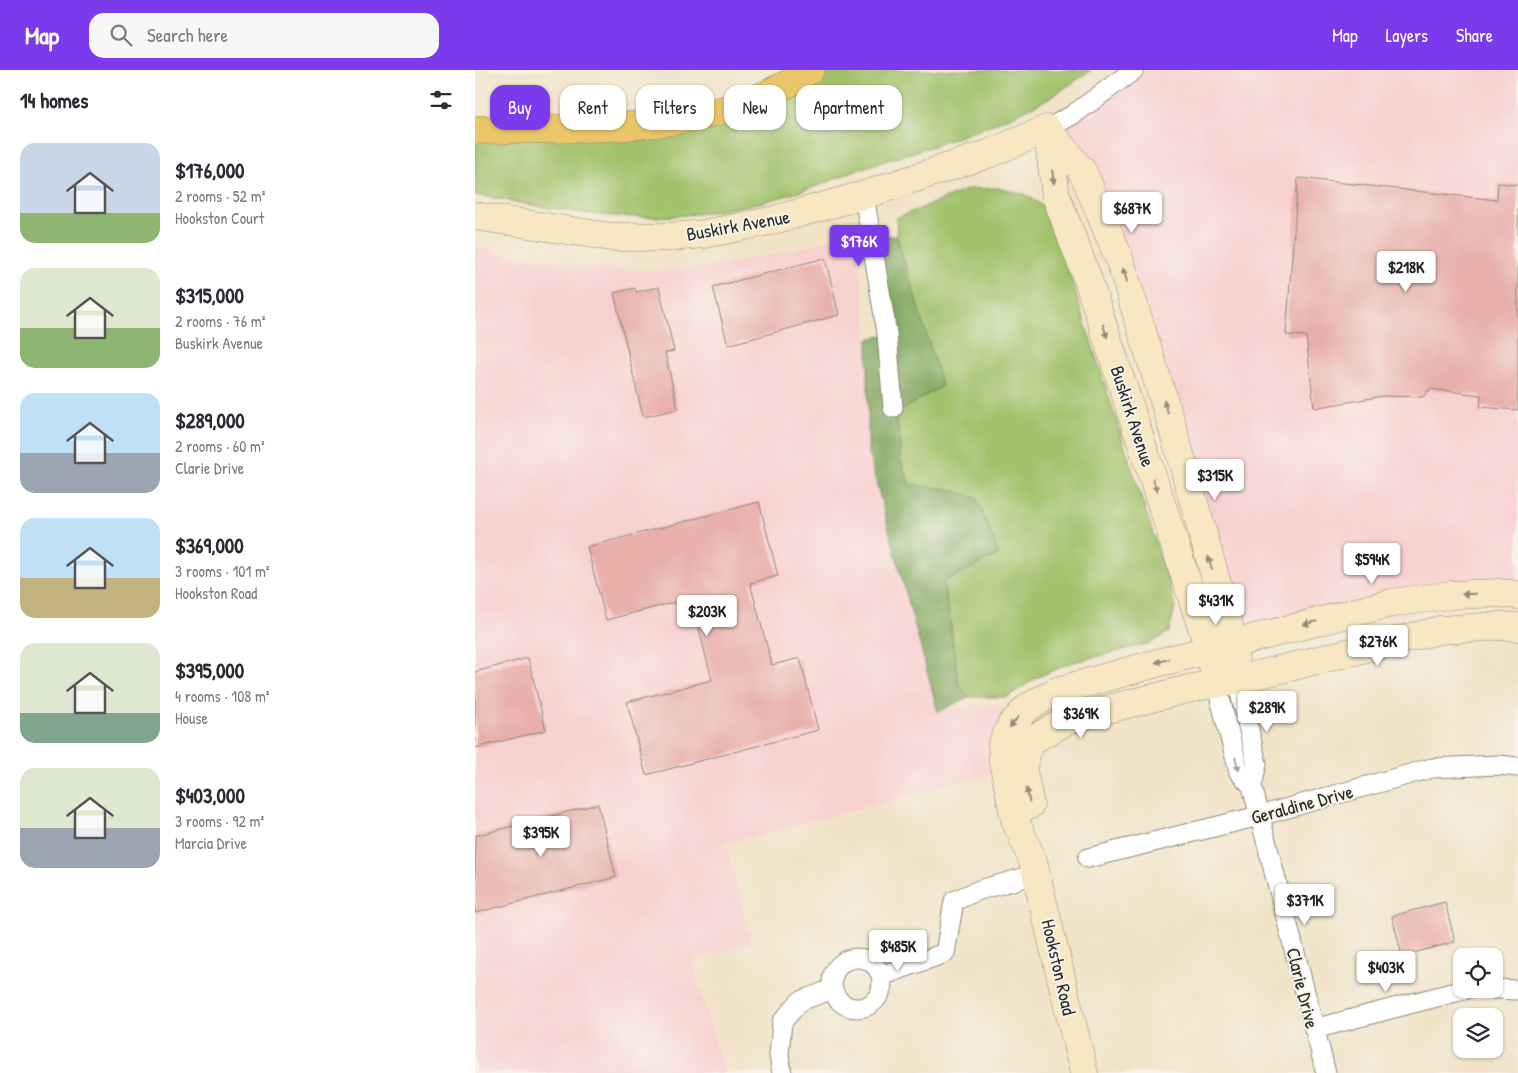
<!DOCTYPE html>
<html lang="en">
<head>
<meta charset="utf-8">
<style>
	body { margin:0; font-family:"Patrick Hand",sans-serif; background:#f7f7f7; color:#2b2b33; height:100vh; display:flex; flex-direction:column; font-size:19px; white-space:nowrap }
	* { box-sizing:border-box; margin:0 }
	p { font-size:16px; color:#7c7c81 }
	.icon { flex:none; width:28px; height:28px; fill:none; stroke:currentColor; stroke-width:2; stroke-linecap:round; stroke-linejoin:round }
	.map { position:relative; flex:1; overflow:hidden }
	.sheet { display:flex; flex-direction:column; background:#fff; width:475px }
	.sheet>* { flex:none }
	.guide { position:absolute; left:15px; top:15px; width:475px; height:45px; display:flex; gap:10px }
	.tools { position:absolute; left:978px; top:878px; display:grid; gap:10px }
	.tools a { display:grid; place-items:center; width:50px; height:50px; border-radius:10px; background:#fff; box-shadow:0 1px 4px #0004; font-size:25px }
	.price { position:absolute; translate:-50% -42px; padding:0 11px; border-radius:5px; background:#fff; color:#222; font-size:16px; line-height:32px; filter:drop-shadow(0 1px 2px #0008) }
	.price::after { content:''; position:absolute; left:50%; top:30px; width:15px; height:11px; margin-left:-8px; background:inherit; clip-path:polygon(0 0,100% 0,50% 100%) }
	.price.on { background:#7c3aed; color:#fff }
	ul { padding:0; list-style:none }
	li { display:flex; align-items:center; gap:15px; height:125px; padding:0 20px }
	li span { display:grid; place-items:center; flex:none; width:140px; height:100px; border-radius:15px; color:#555 }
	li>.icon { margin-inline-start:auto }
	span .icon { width:60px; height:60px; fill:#fffc; stroke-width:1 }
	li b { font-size:21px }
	h2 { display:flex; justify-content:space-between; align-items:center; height:60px; padding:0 20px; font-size:21px }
	.tag { padding:0 18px; border-radius:15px; background:#fff; box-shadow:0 1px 4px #0004; font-size:18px; line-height:45px }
	.tag.on { background:#7c3aed; color:#fff }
	header { display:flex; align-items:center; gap:30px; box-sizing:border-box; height:70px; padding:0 25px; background:#7c3aed; color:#fff }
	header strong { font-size:24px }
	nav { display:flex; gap:28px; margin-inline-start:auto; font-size:18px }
	.search { width:350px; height:45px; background:#f7f7f7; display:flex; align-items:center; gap:12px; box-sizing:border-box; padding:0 18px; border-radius:15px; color:#7c7c81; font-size:19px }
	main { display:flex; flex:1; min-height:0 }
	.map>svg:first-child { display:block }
	.built { fill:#f7d0d0 }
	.green { fill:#a1c16a; stroke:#66764a }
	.forest { fill:#80a75e; stroke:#566944 }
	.building { fill:#e8afab }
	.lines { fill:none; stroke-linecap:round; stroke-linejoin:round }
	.street-casing { stroke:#8e877a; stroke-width:21 }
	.secondary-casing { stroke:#8e877a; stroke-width:29 }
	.highway-casing { stroke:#8e877a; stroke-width:29 }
	.street { stroke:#fff; stroke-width:19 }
	.secondary { stroke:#f7e8c3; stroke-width:28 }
	.highway { stroke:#eac669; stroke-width:28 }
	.oneway { fill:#918a77 }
	.oneway2 { fill:#a0a0a0 }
	.labels { text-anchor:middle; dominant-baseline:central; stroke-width:4; stroke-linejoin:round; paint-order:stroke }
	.street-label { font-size:19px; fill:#2b2b2b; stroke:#f7f3e8 }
</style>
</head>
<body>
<header>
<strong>Map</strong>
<div class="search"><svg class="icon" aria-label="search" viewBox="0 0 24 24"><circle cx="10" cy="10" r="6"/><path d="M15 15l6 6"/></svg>Search here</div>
<nav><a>Map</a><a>Layers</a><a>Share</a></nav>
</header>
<main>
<section class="sheet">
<h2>14 homes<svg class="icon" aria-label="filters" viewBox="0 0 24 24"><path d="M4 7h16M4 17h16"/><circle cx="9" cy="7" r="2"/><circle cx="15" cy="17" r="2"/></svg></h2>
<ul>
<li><span style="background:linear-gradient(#c9d6e8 70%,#8fb573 0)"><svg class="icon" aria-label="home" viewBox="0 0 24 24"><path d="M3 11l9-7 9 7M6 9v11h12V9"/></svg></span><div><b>$176,000</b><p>2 rooms · 52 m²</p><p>Hookston Court</p></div></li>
<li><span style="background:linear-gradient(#dfe7d0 60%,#8fb573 0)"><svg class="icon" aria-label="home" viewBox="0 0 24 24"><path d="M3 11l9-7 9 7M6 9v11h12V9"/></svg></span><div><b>$315,000</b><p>2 rooms · 76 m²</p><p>Buskirk Avenue</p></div></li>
<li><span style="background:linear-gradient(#bfe0f5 60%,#9aa5b1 0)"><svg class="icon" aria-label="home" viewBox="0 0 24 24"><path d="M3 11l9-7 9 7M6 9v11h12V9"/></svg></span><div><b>$289,000</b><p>2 rooms · 60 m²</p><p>Clarie Drive</p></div></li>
<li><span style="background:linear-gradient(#bfe0f5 60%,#c2b280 0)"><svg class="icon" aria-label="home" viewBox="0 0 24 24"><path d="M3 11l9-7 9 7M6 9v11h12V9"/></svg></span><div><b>$369,000</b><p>3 rooms · 101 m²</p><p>Hookston Road</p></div></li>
<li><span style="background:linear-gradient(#dfe7d0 70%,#7fa58c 0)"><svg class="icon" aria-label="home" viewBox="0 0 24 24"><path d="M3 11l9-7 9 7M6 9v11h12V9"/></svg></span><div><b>$395,000</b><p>4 rooms · 108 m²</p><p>House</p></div></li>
<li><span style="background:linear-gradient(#dfe7d0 60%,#9aa5b1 0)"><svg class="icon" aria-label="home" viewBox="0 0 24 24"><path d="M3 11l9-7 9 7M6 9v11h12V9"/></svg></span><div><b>$403,000</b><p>3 rooms · 92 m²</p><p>Marcia Drive</p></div></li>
</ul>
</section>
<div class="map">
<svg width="1043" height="1003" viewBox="0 0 1043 1003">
	<rect width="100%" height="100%" fill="#f7f3e8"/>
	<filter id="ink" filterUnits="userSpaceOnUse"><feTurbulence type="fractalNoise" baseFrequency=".02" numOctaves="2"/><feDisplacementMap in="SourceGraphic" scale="10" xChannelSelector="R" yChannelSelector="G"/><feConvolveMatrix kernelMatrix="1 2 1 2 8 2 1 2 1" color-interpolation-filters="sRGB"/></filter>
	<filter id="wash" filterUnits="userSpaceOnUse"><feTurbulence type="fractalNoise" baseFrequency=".0096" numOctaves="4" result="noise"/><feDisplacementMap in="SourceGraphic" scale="20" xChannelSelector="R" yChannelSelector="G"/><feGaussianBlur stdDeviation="1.12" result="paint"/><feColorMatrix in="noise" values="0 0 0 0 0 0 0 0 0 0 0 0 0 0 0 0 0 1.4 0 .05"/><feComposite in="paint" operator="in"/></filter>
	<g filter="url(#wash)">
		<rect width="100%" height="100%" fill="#f1e3c8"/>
		<!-- built -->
		<path class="built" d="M659,0H1043V525L759,573L644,188L572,59Z
			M356,170L374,178L384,191L393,269V382L463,641L497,635L529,637L517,685L518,703L251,774L276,872L217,891L249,1003H0V178L113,199L176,201L226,198L296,185Z"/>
		<!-- green -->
		<path class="green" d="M335,0H616C601,10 587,21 572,29C512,61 445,80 381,100C368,105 355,112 342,116C289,134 232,146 176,147C117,148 58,135 0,125V60L184,53Z
			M523,118L552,125L574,141L695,517L700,536L694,562L676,573L595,593L563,607L532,627H494L483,612L475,550L468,512L524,484L479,420L434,414L425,389V370L420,344L422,167L421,148L494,119Z"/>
		<!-- forest -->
		<path class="forest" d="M395,162L422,167L467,316L420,344L425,370V389L434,414L479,420L502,428L524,484L468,512L475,550L483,612L494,627L463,642L393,382V269L412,264Z"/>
		<g id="blocks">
			<!-- building -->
			<path class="building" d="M823,108L1022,130L1023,113L1043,115V340L1005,337L1006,325L955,319L948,327L908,326L839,338L831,266L811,265Z
				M350,188L364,245L253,275L238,217Z
				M184,217L199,281L190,283L203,339L168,347L139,223L160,218L161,222Z
				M284,432L303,506L275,513L297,595L325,588L343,660L171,705L152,632L237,610L216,528L131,550L112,477Z
				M53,588L71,660L0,678V602Z
				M123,734L141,807L0,843V766Z
				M970,832L980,872L927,886L917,846Z"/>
		</g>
	</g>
	<g filter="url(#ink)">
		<use href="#blocks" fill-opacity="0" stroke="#8e877a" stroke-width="1"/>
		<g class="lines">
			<defs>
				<path id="street" d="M572,59L599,44L659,0
					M389,125L412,264L418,338
					M762,610L782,694L777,716L851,1003
					M741,613L764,702L777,716
					M613,788L784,746L957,698L1023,695L1043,697
					M357 913a25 25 0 1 1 50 0a25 25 0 1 1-50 0Z
					M406,906L470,883L479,831L504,820L562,804
					M1019,919L1043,920
					M839,959L992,919
					M307,1003L304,985L307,952L325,931L358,919"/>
				<path id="secondary" d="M572,59L608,102L644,188L697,356L759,573L760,590
					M572,59L581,126L612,207L734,579L738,597
					M0,146L136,167H197L229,164L295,151L389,125L513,84L572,59
					M555,735L548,701L550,683L559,669L591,651L621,642L717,618L762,610L965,560L1026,556L1043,557
					M609,1003L558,791L540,750L528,691L527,674L536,655L553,637L582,621L686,592L916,533L976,525L1023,523L1043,525"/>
				<path id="highway" d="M0,60C112,57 238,67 335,0"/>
			</defs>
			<!-- street casing -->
			<use href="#street" class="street-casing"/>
			<!-- secondary casing -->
			<use href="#secondary" class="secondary-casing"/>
			<!-- highway casing -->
			<use href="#highway" class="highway-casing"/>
			<!-- street -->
			<use href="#street" class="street"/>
			<!-- secondary -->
			<use href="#secondary" class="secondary"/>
			<!-- highway -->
			<use href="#highway" class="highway"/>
		</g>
		<!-- one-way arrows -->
		<defs><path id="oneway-solid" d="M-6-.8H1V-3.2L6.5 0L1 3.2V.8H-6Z" transform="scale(1.25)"/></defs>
		<g class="oneway">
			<use href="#oneway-solid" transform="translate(578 107) rotate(83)"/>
			<use href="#oneway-solid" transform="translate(650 205) rotate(-107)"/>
			<use href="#oneway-solid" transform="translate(630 261) rotate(72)"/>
			<use href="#oneway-solid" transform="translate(691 337) rotate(-107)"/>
			<use href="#oneway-solid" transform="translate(680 415) rotate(72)"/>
			<use href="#oneway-solid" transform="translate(735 493) rotate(-106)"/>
			<use href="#oneway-solid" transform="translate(994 524) rotate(178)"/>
			<use href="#oneway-solid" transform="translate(835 553) rotate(165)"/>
			<use href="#oneway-solid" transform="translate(687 591) rotate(165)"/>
			<use href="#oneway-solid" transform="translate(539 652) rotate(128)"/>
			<use href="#oneway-solid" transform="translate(553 725) rotate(-101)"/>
		</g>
		<use class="oneway2" href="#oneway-solid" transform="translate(762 694) rotate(75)"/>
	</g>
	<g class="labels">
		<!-- street labels -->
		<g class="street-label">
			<text transform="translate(263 155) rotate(-10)">Buskirk Avenue</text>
			<text transform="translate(658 346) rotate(72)">Buskirk Avenue</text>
			<text transform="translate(827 734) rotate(-15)">Geraldine Drive</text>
			<text transform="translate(584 897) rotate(77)">Hookston Road</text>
			<text transform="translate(828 918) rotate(76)">Clarie Drive</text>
		</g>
	</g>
</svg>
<div class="tools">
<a><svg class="icon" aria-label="locate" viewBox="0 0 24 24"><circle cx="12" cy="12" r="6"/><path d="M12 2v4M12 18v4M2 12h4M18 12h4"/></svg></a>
<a><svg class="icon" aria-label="layers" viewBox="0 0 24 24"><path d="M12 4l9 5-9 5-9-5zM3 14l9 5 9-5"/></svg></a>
</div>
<b class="price" style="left:657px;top:164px">$687K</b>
<b class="price on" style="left:384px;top:197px">$176K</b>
<b class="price" style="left:931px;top:223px">$218K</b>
<b class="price" style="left:740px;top:431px">$315K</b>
<b class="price" style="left:897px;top:515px">$594K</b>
<b class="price" style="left:741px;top:556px">$431K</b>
<b class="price" style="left:232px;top:567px">$203K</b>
<b class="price" style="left:903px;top:597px">$276K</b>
<b class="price" style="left:792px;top:663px">$289K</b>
<b class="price" style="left:606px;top:669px">$369K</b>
<b class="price" style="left:66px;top:788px">$395K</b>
<b class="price" style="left:830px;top:856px">$371K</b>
<b class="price" style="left:423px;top:902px">$485K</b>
<b class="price" style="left:911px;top:923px">$403K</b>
<div class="guide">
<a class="tag on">Buy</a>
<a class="tag">Rent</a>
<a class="tag">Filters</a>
<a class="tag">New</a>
<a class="tag">Apartment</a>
</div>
</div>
</main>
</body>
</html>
